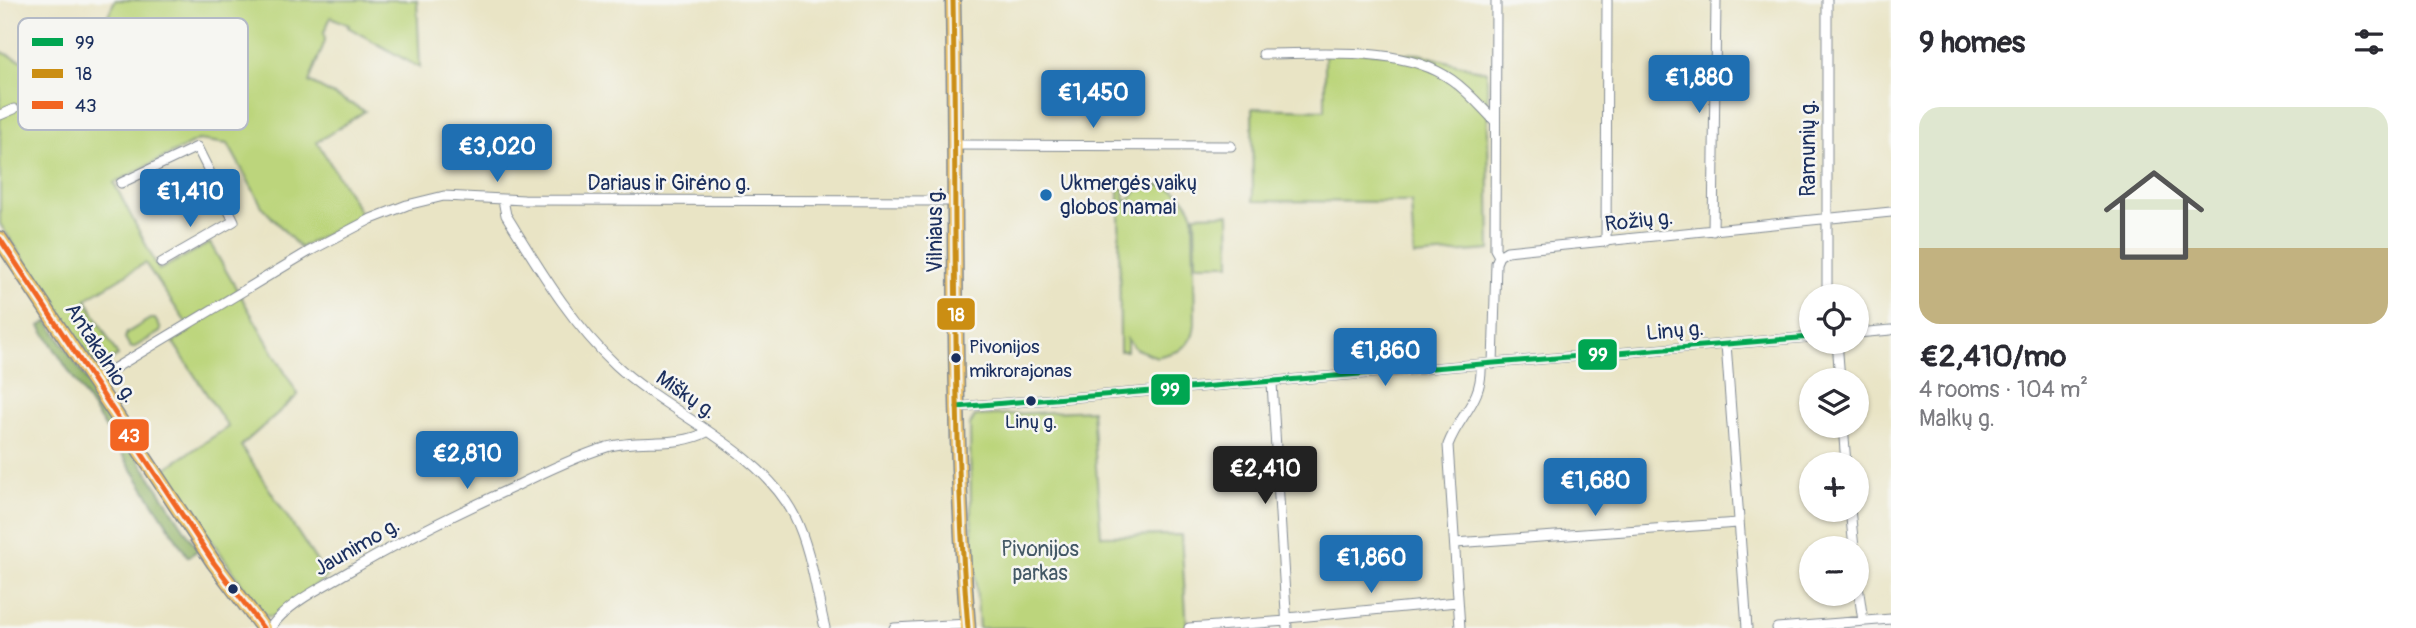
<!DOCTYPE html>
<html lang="en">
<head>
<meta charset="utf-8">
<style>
	body { margin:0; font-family:Pangolin,sans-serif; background:#f7f7f7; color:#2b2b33; height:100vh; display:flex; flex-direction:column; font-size:26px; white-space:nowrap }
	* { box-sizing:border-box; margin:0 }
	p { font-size:23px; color:#7c7c81 }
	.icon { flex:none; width:38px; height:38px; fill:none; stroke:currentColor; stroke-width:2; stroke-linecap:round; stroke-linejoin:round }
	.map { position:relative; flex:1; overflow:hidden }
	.sheet { display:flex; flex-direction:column; background:#fff; width:525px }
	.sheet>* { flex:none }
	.tools { position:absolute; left:1799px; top:284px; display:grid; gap:14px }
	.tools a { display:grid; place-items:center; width:70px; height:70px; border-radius:50%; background:#fff; box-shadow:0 2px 5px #0004; font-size:35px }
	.price { position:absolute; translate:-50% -60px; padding:0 16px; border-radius:7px; background:#1f6fb2; color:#fff; font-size:23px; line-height:46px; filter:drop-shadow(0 2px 4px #0008) }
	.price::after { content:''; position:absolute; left:50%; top:42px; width:21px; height:16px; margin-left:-10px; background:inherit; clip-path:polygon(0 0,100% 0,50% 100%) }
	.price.selected { background:#222; color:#fff }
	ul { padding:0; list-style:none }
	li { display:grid; align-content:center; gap:14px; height:371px; padding:0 28px }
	li span { display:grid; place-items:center; height:217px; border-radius:21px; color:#555 }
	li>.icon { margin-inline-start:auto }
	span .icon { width:126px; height:126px; fill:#fffc; stroke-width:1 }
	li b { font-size:30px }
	h2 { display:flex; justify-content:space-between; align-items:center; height:84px; padding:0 28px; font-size:30px }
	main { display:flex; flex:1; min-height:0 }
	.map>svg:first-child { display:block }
	.green { fill:#bcd57b; stroke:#6c826c; stroke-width:2 }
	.forest { fill:#95b66b; stroke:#587264; stroke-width:2 }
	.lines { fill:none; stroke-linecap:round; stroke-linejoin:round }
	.minor-casing { stroke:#828a92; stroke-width:11 }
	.primary-casing { stroke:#828a92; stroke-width:17 }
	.minor { stroke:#fff; stroke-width:9 }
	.primary { stroke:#f0c469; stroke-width:14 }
	.bus-1-casing { stroke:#f6f6f2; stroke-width:10 }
	.bus-2-casing { stroke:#f6f6f2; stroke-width:10 }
	.bus-3-casing { stroke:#f6f6f2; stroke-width:10 }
	.bus-1 { stroke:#00a651; stroke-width:5 }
	.bus-2 { stroke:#cb8e13; stroke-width:5 }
	.bus-3 { stroke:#f26522; stroke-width:5 }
	.poi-dot { fill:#1f6fb2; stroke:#f6f6f2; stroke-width:2.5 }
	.bus-dot { fill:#1b2f5e; stroke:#f6f6f2; stroke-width:2.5 }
	.labels { text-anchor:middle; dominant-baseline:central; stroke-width:5; stroke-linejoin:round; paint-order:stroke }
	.bus-label { font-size:19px; fill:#1b2f5e; stroke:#f6f6f2; text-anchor:start }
	.street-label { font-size:21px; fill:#1b2f5e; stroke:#f6f6f2 }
	.poi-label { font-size:21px; fill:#1b2f5e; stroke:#f6f6f2; text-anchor:start }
	.park-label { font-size:21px; fill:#435865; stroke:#f6f6f2 }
	.key { fill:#f6f6f2; stroke:#b4bac6; stroke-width:2 }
	.key-label { font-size:19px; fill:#1b2f5e }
	.line-badge { stroke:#f6f6f2; stroke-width:2.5 }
	.badge-label { font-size:19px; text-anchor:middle; font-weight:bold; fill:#fff }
</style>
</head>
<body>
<main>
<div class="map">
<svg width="1891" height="628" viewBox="0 0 1891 628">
	<rect width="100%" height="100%" fill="#f6f6f2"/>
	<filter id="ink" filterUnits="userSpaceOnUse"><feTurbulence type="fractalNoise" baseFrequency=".0143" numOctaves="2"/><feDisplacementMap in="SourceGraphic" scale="14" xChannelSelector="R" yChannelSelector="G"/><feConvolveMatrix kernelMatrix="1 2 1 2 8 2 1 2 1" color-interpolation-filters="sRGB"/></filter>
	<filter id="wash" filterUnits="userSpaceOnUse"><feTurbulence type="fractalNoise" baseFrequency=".00686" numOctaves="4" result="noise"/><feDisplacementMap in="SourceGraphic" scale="28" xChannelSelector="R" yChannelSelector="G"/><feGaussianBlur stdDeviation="1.57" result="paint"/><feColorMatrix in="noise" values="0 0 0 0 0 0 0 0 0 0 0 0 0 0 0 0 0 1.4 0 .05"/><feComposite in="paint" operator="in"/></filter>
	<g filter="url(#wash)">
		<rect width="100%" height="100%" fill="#e9e4c5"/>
		<!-- green -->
		<path class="green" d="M115,0H417L420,68L348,27L349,25L331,17L324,32L325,41L309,82L365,111L317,142L362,215L300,248L263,208L228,144L198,140L114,183L159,270L210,243L298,395L241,446L327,577L275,616H264L163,470L228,427L173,342L191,330L145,263L86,299L118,356L97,367L0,224V51L76,85Z
			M1325,50L1419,54L1487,72L1490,250L1414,256L1411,202L1253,201L1252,108L1325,110Z
			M1158,185C1176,188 1187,197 1193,215L1195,324L1193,335L1187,344L1178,351L1157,357L1136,349L1127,339V351H1120L1119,188H1124L1125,203L1138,190Z
			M1229,214L1230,264H1196L1195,215Z
			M150,319H155L161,329L160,332L133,348L130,347L125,338L127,333Z
			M1092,410L1101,536L1181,535L1187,628H979L971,515L970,425L975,416Z"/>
		<!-- forest -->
		<path class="forest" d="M48,321L198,550L188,557L40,326Z"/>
	</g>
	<g filter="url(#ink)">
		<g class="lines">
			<defs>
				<path id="minor" d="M1496,0L1495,249L1499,256
					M1263,54C1321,54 1403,45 1452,80C1469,92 1481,107 1495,121
					M0,115L14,109
					M956,145L1231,146
					M121,183L197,147L234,221L161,263
					M503,200L506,215C539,268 570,322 616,365C670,415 759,448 794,515C811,549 816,591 825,628
					M1713,231L1716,0
					M1606,242L1607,0
					M1827,296V0
					M1857,333L1891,330
					M1837,341L1840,380
					M1726,344L1747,628
					M1493,364L1496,263L1499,256L1507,251L1891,212
					M95,380L308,252L371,219L407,205L444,196L524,200L955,201
					M1272,383L1287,628
					M957,407L1811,337
					M1843,425L1846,464
					M1850,509L1854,548
					M1455,543L1738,523
					M1857,579L1863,621
					M1287,618L1457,602
					M270,628C289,602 321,588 348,572C402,540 457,513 514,487C544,472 575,457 607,447C639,438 677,448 707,432
					M894,628L968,624
					M1189,628L1287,621
					M1460,628L1448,445C1459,415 1483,401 1481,365
					M1777,628L1891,619"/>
				<path id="primary" d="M953,0C957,209 951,419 968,628
					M0,239L214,563L263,628"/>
			</defs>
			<!-- minor casing -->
			<use href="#minor" class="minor-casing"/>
			<!-- primary casing -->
			<use href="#primary" class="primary-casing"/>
			<!-- minor -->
			<use href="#minor" class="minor"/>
			<!-- primary -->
			<use href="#primary" class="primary"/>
			<defs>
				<path id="bus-1" d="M957,407L1811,337"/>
				<path id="bus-2" d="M953,0C957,209 951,419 968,628"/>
				<path id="bus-3" d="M0,239L214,563L263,628"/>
			</defs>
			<!-- bus-1 casing -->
			<use href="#bus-1" class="bus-1-casing"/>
			<!-- bus-2 casing -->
			<use href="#bus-2" class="bus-2-casing"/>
			<!-- bus-3 casing -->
			<use href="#bus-3" class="bus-3-casing"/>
			<!-- bus-1 -->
			<use href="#bus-1" class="bus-1"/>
			<!-- bus-2 -->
			<use href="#bus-2" class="bus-2"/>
			<!-- bus-3 -->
			<use href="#bus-3" class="bus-3"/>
		</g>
	</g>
	<!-- markers -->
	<circle class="poi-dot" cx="1046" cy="195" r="7"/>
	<g class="bus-dot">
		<circle cx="956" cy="358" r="6"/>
		<circle cx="1031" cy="401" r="6"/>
		<circle cx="233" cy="589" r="6"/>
	</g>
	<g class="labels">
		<!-- bus labels -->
		<g class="bus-label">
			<text x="969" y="347">Pivonijos<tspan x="969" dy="24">mikrorajonas</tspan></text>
			<text x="1031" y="422" text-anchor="middle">Linų g.</text>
		</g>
		<!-- street labels -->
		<g class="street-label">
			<text transform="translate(1808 148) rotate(-90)">Ramunių g.</text>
			<text x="669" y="183">Dariaus ir Girėno g.</text>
			<text transform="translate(1639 221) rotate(-6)">Rožių g.</text>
			<text transform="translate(935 230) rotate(-90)">Vilniaus g.</text>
			<text transform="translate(1675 331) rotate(-5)">Linų g.</text>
			<text transform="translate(101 353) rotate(57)">Antakalnio g.</text>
			<text transform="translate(686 395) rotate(35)">Miškų g.</text>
			<text transform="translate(357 547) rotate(-30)">Jaunimo g.</text>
		</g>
		<!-- poi labels -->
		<g class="poi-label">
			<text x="1060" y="183">Ukmergės vaikų<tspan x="1060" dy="24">globos namai</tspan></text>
		</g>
		<!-- park labels -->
		<g class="park-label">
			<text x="1040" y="549">Pivonijos<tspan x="1040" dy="24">parkas</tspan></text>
		</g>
	</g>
	<!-- legend -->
	<rect x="18" y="18" width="230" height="112" rx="10" class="key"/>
	<rect x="32" y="38" width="31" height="8" fill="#00a651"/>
	<rect x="32" y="69" width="31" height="9" fill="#cb8e13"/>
	<rect x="32" y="101" width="31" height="8" fill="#f26522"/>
	<g class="key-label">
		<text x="75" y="49">99</text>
		<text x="75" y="80">18</text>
		<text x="75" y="112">43</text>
	</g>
	<g class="line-badge">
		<rect x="936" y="297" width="40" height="34" rx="7" fill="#cb8e13"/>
		<rect x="1577" y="338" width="41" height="33" rx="7" fill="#00a651"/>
		<rect x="1150" y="373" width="41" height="33" rx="7" fill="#00a651"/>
		<rect x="109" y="418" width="41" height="34" rx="7" fill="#f26522"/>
	</g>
	<g class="badge-label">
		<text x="956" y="321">18</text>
		<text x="1598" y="361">99</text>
		<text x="1170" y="396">99</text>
		<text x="129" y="442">43</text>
	</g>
</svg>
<div class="tools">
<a><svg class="icon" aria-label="locate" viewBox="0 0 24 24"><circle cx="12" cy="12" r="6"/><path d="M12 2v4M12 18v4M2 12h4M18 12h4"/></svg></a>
<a><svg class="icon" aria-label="layers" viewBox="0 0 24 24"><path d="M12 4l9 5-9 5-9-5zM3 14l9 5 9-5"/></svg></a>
<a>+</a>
<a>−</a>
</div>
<b class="price" style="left:1699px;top:115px">€1,880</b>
<b class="price" style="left:1093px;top:130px">€1,450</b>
<b class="price" style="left:497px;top:184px">€3,020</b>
<b class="price" style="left:190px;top:229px">€1,410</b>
<b class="price" style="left:1385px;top:388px">€1,860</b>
<b class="price" style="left:467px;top:491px">€2,810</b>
<b class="price selected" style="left:1265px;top:506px">€2,410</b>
<b class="price" style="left:1595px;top:518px">€1,680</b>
<b class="price" style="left:1371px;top:595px">€1,860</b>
</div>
<section class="sheet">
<h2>9 homes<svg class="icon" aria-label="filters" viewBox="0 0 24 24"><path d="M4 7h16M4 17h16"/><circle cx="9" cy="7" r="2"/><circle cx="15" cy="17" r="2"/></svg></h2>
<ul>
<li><span style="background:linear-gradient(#dfe7d0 65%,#c2b280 0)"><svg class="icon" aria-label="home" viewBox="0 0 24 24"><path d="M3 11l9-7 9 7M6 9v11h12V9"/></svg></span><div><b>€2,410/mo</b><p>4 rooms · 104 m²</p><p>Malkų g.</p></div></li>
</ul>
</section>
</main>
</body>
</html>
